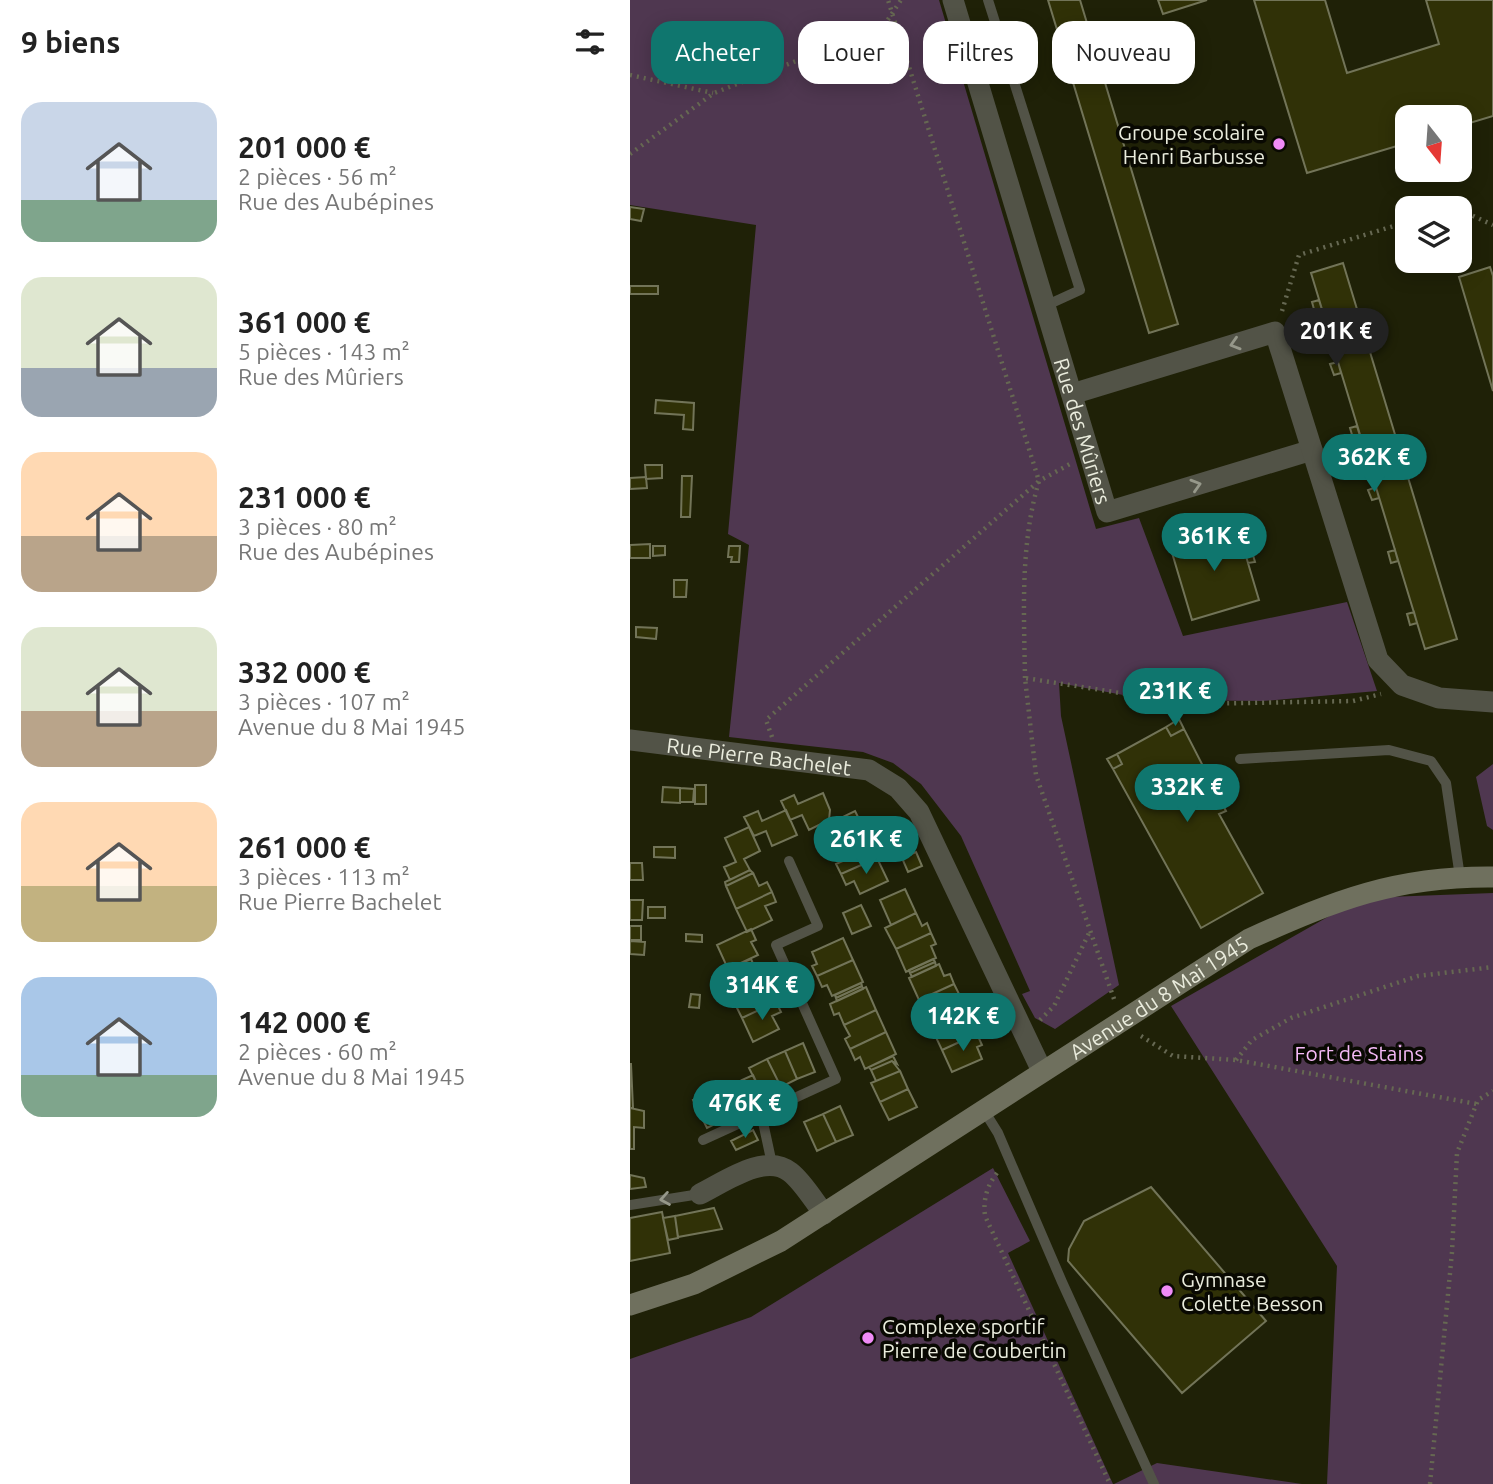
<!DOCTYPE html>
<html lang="fr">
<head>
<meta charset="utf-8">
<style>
	body { margin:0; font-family:Ubuntu,sans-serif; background:#f6f6f6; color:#222; height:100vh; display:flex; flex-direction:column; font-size:26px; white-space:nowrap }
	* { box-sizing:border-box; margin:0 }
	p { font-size:23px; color:#767676 }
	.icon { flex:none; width:38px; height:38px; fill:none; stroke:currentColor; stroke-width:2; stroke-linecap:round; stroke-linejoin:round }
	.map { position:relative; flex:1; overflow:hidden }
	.panel { display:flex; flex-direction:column; background:#fff; width:630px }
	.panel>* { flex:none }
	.banner { position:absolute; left:21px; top:21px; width:665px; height:63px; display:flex; gap:14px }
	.needle { width:46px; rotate:163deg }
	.tools { position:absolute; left:765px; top:105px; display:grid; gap:14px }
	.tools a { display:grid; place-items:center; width:77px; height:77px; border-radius:14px; background:#fff; box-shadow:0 4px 18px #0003; font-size:35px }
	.price { position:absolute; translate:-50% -60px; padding:0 16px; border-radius:24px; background:#0f766e; color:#fff; font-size:23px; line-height:46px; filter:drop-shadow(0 2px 4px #0008) }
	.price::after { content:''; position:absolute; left:50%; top:42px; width:21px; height:16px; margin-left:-10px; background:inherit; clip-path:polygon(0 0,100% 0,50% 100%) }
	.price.current { background:#222; color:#fff }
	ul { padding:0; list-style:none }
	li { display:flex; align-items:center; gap:21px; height:175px; padding:0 21px }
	li span { display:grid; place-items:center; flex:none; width:196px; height:140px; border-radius:21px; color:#555 }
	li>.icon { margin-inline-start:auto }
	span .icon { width:84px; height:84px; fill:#fffc; stroke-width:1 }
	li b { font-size:30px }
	h2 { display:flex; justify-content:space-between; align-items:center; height:84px; padding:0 21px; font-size:30px }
	.chip { padding:0 24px; border-radius:21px; background:#fff; box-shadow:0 4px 18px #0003; font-size:24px; line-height:63px }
	.chip.current { background:#0f766e; color:#fff }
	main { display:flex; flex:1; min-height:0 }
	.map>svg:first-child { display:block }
	.green { fill:#4f3750 }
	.building { fill:#303107; stroke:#727458; stroke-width:2 }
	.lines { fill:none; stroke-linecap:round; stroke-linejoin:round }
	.path { stroke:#666852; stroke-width:4.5; stroke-dasharray:2 5; stroke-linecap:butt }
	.lane { stroke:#525347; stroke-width:10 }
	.street { stroke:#525347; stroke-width:21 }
	.secondary { stroke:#6f705e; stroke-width:21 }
	.oneway { stroke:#96988a }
	.poi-dot { fill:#f08bf6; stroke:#090902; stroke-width:2.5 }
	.labels { text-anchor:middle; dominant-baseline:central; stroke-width:7; stroke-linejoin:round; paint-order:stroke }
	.poi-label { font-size:21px; fill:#eaecdd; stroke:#090902; text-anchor:start }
	.street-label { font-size:21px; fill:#eaecdd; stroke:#090902 }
	.park-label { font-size:21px; fill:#f5b9f7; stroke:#090902 }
</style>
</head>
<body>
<main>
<section class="panel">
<h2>9 biens<svg class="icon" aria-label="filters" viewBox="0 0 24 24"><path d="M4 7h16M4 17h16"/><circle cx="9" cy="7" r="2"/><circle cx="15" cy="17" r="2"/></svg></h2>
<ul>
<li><span style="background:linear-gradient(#c9d6e8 70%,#7fa58c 0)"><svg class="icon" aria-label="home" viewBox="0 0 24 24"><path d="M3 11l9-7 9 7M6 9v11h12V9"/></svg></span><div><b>201 000 €</b><p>2 pièces · 56 m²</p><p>Rue des Aubépines</p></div></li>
<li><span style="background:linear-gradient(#dfe7d0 65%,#9aa5b1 0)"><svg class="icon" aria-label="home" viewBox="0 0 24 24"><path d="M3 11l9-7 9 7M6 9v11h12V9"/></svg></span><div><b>361 000 €</b><p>5 pièces · 143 m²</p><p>Rue des Mûriers</p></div></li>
<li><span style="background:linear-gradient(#ffd9b3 60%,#b9a48a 0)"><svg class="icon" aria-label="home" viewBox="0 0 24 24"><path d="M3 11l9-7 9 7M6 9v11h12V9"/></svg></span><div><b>231 000 €</b><p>3 pièces · 80 m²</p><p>Rue des Aubépines</p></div></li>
<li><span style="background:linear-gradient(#dfe7d0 60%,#b9a48a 0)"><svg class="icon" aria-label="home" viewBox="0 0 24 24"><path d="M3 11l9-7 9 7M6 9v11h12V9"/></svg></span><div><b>332 000 €</b><p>3 pièces · 107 m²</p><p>Avenue du 8 Mai 1945</p></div></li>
<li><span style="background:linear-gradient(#ffd9b3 60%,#c2b280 0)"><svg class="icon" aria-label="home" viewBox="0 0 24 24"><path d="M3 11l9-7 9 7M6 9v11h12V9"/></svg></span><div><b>261 000 €</b><p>3 pièces · 113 m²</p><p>Rue Pierre Bachelet</p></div></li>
<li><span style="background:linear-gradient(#a9c7e8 70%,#7fa58c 0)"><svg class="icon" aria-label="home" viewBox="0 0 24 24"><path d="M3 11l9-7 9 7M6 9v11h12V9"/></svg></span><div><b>142 000 €</b><p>2 pièces · 60 m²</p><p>Avenue du 8 Mai 1945</p></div></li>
</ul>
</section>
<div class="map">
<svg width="863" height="1484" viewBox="0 0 863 1484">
	<rect width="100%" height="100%" fill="#1f2107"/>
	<!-- green -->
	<path class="green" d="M0,0H309L466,529L509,518L553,636L717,602L747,691L633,701L520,700L429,683L431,716L489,985L425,1029L405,1018L392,994L400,991L331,836L291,784L263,763L233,752L99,737L119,545L98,534L126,225L0,205Z
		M863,764V830L857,826L846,777Z
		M863,893V1484H697L707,1266L541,1006L731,898Z
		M363,1168L400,1241L378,1253L483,1484H0V1359L121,1317Z
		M527,1463L672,1484H484Z"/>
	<!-- building -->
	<path class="building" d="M418,0H450L548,324L519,333Z
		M528,0H577L533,14Z
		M624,0H695L717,73L809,44L796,0H863V116L830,126V117H777V143L677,173Z
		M0,207L14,209L11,221L0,219Z
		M713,263L827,639L795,649L681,273Z
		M860,267L863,276V391L829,277Z
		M0,286H28V294H0Z
		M689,300L692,310L685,313L682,302Z
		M708,362L711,373L704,375L700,364Z
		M26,400L64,403L63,430L53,429L54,415L25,413Z
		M727,426L730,436L723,438L720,428Z
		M15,465H32V478L16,479Z
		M52,476H62L60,517H51Z
		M16,477L17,488L0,489V478Z
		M746,487L749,498L742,500L738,490Z
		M607,526L629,600L562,620L540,546Z
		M618,538L625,562L618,563L611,540Z
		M20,544V558H0V545Z
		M23,546H35V555L23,556Z
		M99,546H110L109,562H101L102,557H98Z
		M765,550L768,561L761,563L758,552Z
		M44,580H57L56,597H44Z
		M784,612L787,623L780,625L777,614Z
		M6,627L27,628L26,639L6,637Z
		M549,719L554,729L541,736L536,727Z
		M536,727L541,736L554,729L596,811L589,814L633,893L571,928L483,769L492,764L487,754Z
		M487,754L492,764L483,769L477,759Z
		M65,785H76V804H65Z
		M33,787L50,788V803L32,802Z
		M50,788L64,789L63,802H50Z
		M193,793L200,810L199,820L179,830L172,815L160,820L151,801L164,795L168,804Z
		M156,810L167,835L142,846L136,831L124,836L114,817L128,811L132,821Z
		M225,811L237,835L209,848L203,835L192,840L190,828Z
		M119,827L130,851L114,859L120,870L100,880L94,867L106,862L95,838Z
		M237,835L247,858L211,874L206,864L215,860L209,848Z
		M24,847H45V858L24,857Z
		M286,852L292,866L278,872L272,858Z
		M247,858L258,881L230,894L224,881L216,885L211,874Z
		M0,863H12L13,880H0Z
		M120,870L123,873L96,886L95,882Z
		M123,873L129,886L137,882L142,892L106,909L96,886Z
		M275,889L286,913L261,925L250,900Z
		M142,892L146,902L135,906L142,920L117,932L106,909Z
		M0,900H13L12,920H0Z
		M231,905L241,926L222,934L213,913Z
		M18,907H35V918H18Z
		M286,913L292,926L297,923L301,933L266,949L255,928Z
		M0,926H11V940H0Z
		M121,929L126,940L121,942L128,955L98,969L87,945Z
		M301,933L306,944L301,946L306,958L276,972L266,949Z
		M56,934L72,935V942L56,941Z
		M213,938L223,960L187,976L182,966L187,964L182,952Z
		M0,941L15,942L14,955L0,954Z
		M121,959L125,968L120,971L126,983L97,998L86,974Z
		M303,959L305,962L280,973L279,970Z
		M223,960L233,982L202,996L197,985L192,987L187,976Z
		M305,962L306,966L282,977L280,973Z
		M309,964L314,976L320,974L324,984L289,1000L279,978Z
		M126,983L133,996L141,991L146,1002L112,1018L101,996Z
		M231,983L232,986L206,998L205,995Z
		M324,984L329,994L324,996L329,1008L299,1022L289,1000Z
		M232,986L233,989L207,1001L206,998Z
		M236,987L246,1010L214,1025L209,1013L204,1015L200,1004Z
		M61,994L70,995L69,1008L59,1007Z
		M146,1002L151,1012L142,1016L149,1029L123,1042L112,1018Z
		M326,1009L328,1012L303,1023L302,1021Z
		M246,1010L256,1032L220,1049L215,1039L220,1036L214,1025Z
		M328,1012L329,1016L305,1027L303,1023Z
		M332,1014L338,1026L343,1024L347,1034L312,1050L302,1029Z
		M256,1032L266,1054L235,1069L230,1057L225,1060L220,1049Z
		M347,1034L352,1045L347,1047L352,1059L322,1072L312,1050Z
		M173,1043L185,1072L167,1079L155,1051Z
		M155,1051L167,1079L151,1087L137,1059Z
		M263,1056L267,1064L262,1061L241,1070L239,1067Z
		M137,1059L151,1087L133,1096L119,1068Z
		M262,1061L270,1071L246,1081L241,1070Z
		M0,1064H1L3,1108H0Z
		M270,1071L278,1089L250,1102L241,1083Z
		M123,1075L131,1092L120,1097L112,1080Z
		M112,1080L120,1097L109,1103L100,1086Z
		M99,1082L112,1110L95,1119L81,1091Z
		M278,1089L287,1107L259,1120L250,1102Z
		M81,1091L95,1119L77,1128L63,1100Z
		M210,1106L223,1135L206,1142L193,1114Z
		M0,1108L14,1111V1128L4,1127V1149H0Z
		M193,1114L206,1142L187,1151L174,1122Z
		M123,1130L128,1140L106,1150L101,1141Z
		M0,1175L14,1178L16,1187L0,1189Z
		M521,1187L636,1321L552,1393L438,1261L439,1249L454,1221Z
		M84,1208L92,1229L48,1237L45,1216Z
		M32,1212L40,1253L0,1261V1218Z
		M45,1216L48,1238L38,1240L33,1218Z"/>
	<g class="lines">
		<!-- path -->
		<path class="path" d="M0,75L83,93
			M0,154L84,93L253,27L271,0
			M823,208H826
			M830,210L863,225
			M652,311L669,255L777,222
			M395,678C394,611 390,545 409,481L440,464
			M142,737L136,720L409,481L258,0
			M484,999L406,775L395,678L560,704L723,701L751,694
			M410,1020L424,1006L460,931
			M511,1036L543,1056L606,1060L847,1104
			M606,1060L622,1040L661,1018L788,976L863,967
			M367,1173C357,1186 353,1199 355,1216L480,1484
			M361,1322L370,1331L402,1317
			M800,1484L822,1252L827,1153L848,1100L863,1091"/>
		<!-- lane -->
		<path class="lane" d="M358,0L450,290L415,306
			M610,759L759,750L801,761L816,783L830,877
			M353,1109L368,1133L432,1282L524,1484
			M131,1113L142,1164
			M73,1140L206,1079L146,945L188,926L159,861
			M0,1205L70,1194"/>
		<!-- street -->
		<g class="street">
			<path id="s1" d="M323,0L477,512L682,450"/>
			<path d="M442,394L645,332L748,660L772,685L809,698L863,702"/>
			<path id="s2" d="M0,740L239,770L268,788L289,812L412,1071"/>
			<path d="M70,1194C93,1183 135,1152 160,1172C173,1182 184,1201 194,1214"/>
		</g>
		<!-- secondary -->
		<path class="secondary" id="s3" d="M0,1305L64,1284L151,1241L619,939C706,900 766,876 863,877"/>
	</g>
	<!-- one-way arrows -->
	<defs><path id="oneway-chevron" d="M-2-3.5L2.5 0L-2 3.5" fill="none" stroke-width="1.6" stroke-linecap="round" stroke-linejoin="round" transform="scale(1.75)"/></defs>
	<g class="oneway">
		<use href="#oneway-chevron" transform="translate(605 344) rotate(163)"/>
		<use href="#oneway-chevron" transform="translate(566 485) rotate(-17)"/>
		<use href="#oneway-chevron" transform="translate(35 1199) rotate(170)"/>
	</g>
	<!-- markers -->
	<g class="poi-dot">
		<circle cx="649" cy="144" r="7"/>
		<circle cx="537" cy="1291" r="7"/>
		<circle cx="238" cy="1338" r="7"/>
	</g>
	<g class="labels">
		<!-- poi labels -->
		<g class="poi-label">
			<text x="635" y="132" text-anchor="end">Groupe scolaire<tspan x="635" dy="24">Henri Barbusse</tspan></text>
			<text x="551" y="1279">Gymnase<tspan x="551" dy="24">Colette Besson</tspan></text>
			<text x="252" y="1326">Complexe sportif<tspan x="252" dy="24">Pierre de Coubertin</tspan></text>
		</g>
		<!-- street labels -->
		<g class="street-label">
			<text stroke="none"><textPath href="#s1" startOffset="450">Rue des Mûriers</textPath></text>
			<text stroke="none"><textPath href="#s2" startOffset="130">Rue Pierre Bachelet</textPath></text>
			<text stroke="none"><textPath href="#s3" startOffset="614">Avenue du 8 Mai 1945</textPath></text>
		</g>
		<!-- park labels -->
		<g class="park-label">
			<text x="729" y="1053">Fort de Stains</text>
		</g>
	</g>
</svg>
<div class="tools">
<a><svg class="needle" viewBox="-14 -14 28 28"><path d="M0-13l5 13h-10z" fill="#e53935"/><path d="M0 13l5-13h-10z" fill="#767676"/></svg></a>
<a><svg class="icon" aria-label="layers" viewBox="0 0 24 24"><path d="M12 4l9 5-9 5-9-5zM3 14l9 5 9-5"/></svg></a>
</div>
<b class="price current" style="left:706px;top:368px">201K €</b>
<b class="price" style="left:744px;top:494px">362K €</b>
<b class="price" style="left:584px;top:573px">361K €</b>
<b class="price" style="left:545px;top:728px">231K €</b>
<b class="price" style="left:557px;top:824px">332K €</b>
<b class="price" style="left:236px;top:876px">261K €</b>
<b class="price" style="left:132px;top:1022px">314K €</b>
<b class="price" style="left:333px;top:1053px">142K €</b>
<b class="price" style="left:115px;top:1140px">476K €</b>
<div class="banner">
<a class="chip current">Acheter</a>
<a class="chip">Louer</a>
<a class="chip">Filtres</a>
<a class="chip">Nouveau</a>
</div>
</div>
</main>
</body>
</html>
